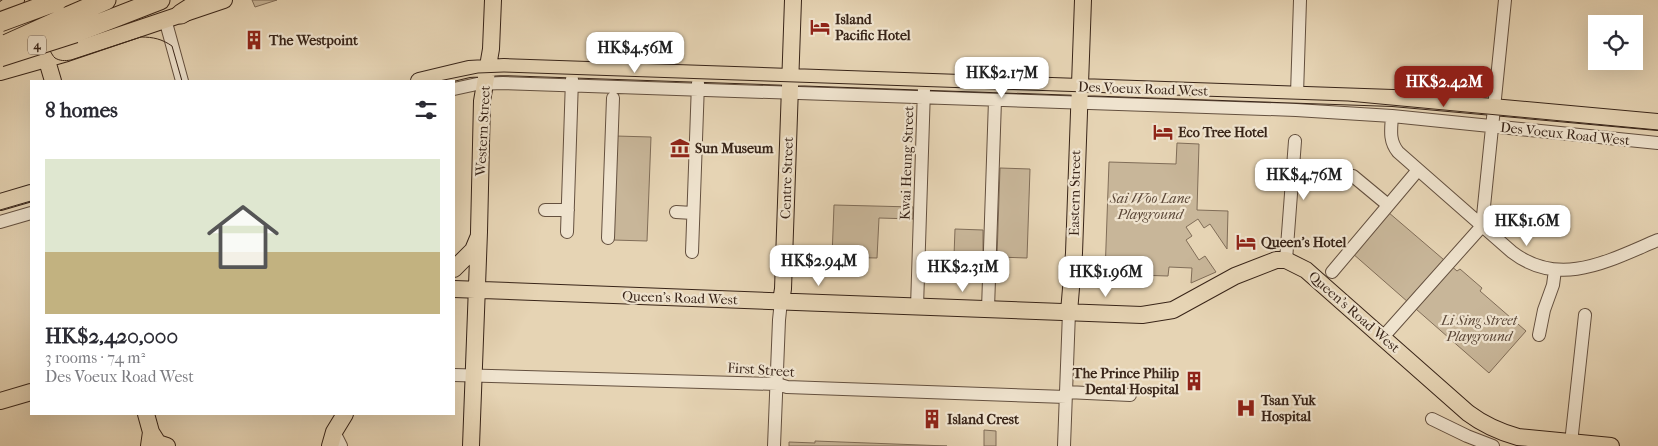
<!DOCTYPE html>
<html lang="en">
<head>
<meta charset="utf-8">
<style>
	body { margin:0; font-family:"IM FELL French Canon",serif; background:#f7f7f7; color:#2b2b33; height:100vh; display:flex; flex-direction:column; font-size:19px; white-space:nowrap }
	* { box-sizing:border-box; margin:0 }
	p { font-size:16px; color:#7c7c81 }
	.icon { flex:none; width:28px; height:28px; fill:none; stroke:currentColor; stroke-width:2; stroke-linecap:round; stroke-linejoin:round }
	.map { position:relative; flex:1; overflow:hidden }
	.sheet { position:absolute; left:30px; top:80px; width:425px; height:335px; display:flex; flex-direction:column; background:#fff; border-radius:0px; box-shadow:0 5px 20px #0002 }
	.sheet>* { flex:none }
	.tools { position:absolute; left:1588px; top:15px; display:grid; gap:10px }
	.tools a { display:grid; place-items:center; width:55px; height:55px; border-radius:0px; background:#fff; box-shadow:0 5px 20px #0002; font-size:25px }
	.price { position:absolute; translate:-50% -42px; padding:0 11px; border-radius:10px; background:#fff; color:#222; font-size:16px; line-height:32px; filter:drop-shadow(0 1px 2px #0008) }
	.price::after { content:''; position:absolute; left:50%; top:30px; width:15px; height:11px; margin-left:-8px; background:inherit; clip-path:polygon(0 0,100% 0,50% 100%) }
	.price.current { background:#8f2418; color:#fff }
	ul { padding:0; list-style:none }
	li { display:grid; align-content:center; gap:10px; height:265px; padding:0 15px }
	li span { display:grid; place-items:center; height:155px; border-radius:0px; color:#555 }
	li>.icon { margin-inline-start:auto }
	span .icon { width:90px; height:90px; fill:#fffc; stroke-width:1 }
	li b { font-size:21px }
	h2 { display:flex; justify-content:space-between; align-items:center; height:60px; padding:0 15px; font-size:21px }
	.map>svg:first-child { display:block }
	.green { fill:#c8b699; stroke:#806d58 }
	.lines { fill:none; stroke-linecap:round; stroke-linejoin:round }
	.minor-casing { stroke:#64503f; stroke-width:14 }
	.major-casing { stroke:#382418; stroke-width:18 }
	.highway-casing { stroke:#382418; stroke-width:21 }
	.minor { stroke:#efe3ce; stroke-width:12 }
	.major { stroke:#e6d4b4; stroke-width:16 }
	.highway { stroke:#e6d4b4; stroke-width:19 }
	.tram { stroke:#382418; stroke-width:1 }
	.highway-bridge-casing { stroke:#382418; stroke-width:21; stroke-linecap:butt }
	.highway-bridge { stroke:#e6d4b4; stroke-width:19 }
	.labels { text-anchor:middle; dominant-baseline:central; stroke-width:4.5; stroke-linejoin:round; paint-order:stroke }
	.shield { fill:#efe3ce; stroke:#6f5d4f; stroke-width:1 }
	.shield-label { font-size:12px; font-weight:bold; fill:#382418 }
	.poi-label { font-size:14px; font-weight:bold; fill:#382418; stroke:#efe3ce; text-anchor:start }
	.street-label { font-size:14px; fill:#382418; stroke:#efe3ce }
	.park-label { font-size:14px; font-style:italic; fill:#5c4838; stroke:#efe3ce }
</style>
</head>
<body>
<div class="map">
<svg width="1658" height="446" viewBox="0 0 1658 446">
	<rect width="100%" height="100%" fill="#e6d4b4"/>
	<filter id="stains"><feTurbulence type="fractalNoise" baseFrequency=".004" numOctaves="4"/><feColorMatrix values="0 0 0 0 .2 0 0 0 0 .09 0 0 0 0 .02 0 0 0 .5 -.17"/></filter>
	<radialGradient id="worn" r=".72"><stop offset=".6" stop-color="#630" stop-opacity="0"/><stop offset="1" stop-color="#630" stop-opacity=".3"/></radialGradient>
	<!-- green -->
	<path class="green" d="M252,0H277L255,7Z
		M616,136L651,137L647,241L613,240Z
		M1177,143L1199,144L1197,210L1228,211L1227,249L1210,224L1204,228L1198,219L1186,227L1192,236L1186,240L1199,260L1205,256L1216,272L1191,283L1192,268L1169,267L1168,276L1105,274L1109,162L1176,164Z
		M1000,168L1030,169L1027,258L997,257Z
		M834,205L913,207V219L879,218L877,258L832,257Z
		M1388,212L1457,271L1460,269L1482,288L1480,291L1526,331L1489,373L1352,253Z
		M955,229L983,230V257L954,256Z
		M984,430L996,431V446H984Z
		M815,441L947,446H789V442L815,443Z"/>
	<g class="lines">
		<defs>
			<path id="minor" d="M165,19L182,81
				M454,89L477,84L503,83L1296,110L1392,116L1658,143
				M1297,94L1300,0
				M1392,116C1391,130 1389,141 1398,152L1512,252C1560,289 1610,260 1658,240
				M1292,171L1353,176L1388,205
				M545,210H568
				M676,212L693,213
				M0,222L31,213
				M567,232L572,79
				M608,238L613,98
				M692,252L698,83
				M1286,260L1295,141
				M1332,272L1418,170
				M917,307L924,89
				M988,309L995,100
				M1539,335L1544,310L1553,285L1555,270
				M1383,337L1482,226L1505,0
				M454,375L777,384L787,387L1066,397
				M1066,392L1130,395
				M1432,419L1467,436L1493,446
				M334,432L341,446
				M1571,443L1585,315
				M774,446L779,320L781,301
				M1064,446L1069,312"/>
			<path id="major" d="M0,12L16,0
				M43,47L53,81
				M0,72L67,53L224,0
				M419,81L469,69L504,67L1393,98L1658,122
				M0,202L31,193
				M454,269L473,250L478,238
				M454,289L1142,315L1173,310L1235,276L1276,260H1286L1306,270L1468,413C1484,425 1500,432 1518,437L1611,446
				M781,301L783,289L793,0
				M1069,312L1074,253L1083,0
				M0,401L31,392
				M146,414L151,432L149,446
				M151,432L158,443L167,446
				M330,446L334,432L345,414
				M471,446L479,232L482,101L491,49L493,0"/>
			<path id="highway" d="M181,14L203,0
				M67,17L106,0
				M75,33L160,0"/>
		</defs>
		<!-- minor casing -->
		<use href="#minor" class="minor-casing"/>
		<!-- major casing -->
		<use href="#major" class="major-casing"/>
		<!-- highway casing -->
		<use href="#highway" class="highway-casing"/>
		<!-- minor -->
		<use href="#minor" class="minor"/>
		<!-- major -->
		<use href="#major" class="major"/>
		<!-- highway -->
		<use href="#highway" class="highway"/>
		<!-- tram -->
		<path class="tram" d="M33,0C36,11 47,51 55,58C60,61 65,61 71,60L141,37C153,37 162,39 172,46L182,81
			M439,81L478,73L504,72L1348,101L1658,130
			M0,210L31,201"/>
		<defs>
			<path id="highway-bridge" d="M0,22L57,1
				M7,44L67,17
				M0,57L75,33"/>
		</defs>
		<!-- highway-bridge casing -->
		<use href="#highway-bridge" class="highway-bridge-casing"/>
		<!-- highway-bridge -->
		<use href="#highway-bridge" class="highway-bridge"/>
	</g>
	<!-- icons -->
	<defs>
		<symbol id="hotel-bare" viewBox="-9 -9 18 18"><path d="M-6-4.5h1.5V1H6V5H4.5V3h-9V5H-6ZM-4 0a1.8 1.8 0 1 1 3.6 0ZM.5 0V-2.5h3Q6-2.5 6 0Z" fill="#8f2418" stroke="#efe3ce" stroke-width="2.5" paint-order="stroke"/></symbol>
		<symbol id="building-bare" viewBox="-9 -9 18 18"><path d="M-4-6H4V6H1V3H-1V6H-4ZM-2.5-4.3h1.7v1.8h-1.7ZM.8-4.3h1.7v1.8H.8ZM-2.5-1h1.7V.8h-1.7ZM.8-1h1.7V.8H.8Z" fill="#8f2418" stroke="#efe3ce" stroke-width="2.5" paint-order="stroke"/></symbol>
		<symbol id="museum-bare" viewBox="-9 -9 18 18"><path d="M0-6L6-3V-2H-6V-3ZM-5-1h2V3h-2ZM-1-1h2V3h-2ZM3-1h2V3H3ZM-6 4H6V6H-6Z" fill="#8f2418" stroke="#efe3ce" stroke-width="2.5" paint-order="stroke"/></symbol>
		<symbol id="hospital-bare" viewBox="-9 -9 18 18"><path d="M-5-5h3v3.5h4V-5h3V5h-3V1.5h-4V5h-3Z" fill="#8f2418" stroke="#efe3ce" stroke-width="2.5" paint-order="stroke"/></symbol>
	</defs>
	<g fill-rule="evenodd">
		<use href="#hotel-bare" x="806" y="13" width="28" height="28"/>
		<use href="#building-bare" x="240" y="26" width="28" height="28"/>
		<use href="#hotel-bare" x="1149" y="118" width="28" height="28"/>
		<use href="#museum-bare" x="666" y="134" width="28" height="28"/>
		<use href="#hotel-bare" x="1232" y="228" width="28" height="28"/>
		<use href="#building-bare" x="1180" y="367" width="28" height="28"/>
		<use href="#hospital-bare" x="1232" y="394" width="28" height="28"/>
		<use href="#building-bare" x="918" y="405" width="28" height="28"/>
	</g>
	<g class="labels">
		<!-- shield labels -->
		<rect class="shield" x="28" y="35.5" width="18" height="19" rx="4"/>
		<g class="shield-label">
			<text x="37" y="45">4</text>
		</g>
		<!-- poi labels -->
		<g class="poi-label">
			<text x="835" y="19">Island<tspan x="835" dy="16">Pacific Hotel</tspan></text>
			<text x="269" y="40">The Westpoint</text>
			<text x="1178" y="132">Eco Tree Hotel</text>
			<text x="695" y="148">Sun Museum</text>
			<text x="1261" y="242">Queen's Hotel</text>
			<text x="1179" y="373" text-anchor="end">The Prince Philip<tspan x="1179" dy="16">Dental Hospital</tspan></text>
			<text x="1261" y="400">Tsan Yuk<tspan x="1261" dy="16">Hospital</tspan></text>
			<text x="947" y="419">Island Crest</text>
		</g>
		<!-- street labels -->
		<g class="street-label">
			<text transform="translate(1143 89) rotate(2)">Des Voeux Road West</text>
			<text transform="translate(483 131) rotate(-87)">Western Street</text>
			<text transform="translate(1565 134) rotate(6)">Des Voeux Road West</text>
			<text transform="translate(907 163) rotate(-88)">Kwai Heung Street</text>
			<text transform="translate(787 178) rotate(-88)">Centre Street</text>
			<text transform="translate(1075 193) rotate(-89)">Eastern Street</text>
			<text transform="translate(680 298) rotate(2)">Queen's Road West</text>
			<text transform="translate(1354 312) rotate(41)">Queen's Road West</text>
			<text transform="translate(761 370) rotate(4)">First Street</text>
		</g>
		<!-- park labels -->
		<g class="park-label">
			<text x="1150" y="198">Sai Woo Lane<tspan x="1150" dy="16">Playground</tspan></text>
			<text x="1479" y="320">Li Sing Street<tspan x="1479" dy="16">Playground</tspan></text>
		</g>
	</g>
	<rect width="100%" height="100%" filter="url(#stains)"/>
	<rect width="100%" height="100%" fill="url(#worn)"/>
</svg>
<div class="tools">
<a><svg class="icon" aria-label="locate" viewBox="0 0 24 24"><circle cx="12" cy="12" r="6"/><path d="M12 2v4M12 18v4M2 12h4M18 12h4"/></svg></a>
</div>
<b class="price" style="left:635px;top:74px">HK$4.56M</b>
<b class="price" style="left:1002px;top:99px">HK$2.17M</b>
<b class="price current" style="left:1444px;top:108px">HK$2.42M</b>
<b class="price" style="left:1304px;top:201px">HK$4.76M</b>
<b class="price" style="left:1527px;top:247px">HK$1.6M</b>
<b class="price" style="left:819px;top:287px">HK$2.94M</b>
<b class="price" style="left:963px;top:293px">HK$2.31M</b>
<b class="price" style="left:1106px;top:298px">HK$1.96M</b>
<section class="sheet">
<h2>8 homes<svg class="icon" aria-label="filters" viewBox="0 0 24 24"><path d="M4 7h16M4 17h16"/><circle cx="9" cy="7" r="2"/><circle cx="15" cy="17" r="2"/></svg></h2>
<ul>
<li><span style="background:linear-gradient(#dfe7d0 60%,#c2b280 0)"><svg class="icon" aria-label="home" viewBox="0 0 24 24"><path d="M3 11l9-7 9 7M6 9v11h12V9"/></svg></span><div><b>HK$2,420,000</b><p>3 rooms · 74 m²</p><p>Des Voeux Road West</p></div></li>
</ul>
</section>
</div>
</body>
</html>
